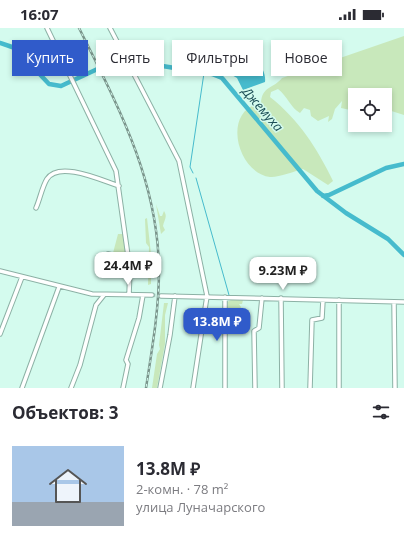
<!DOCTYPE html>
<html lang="ru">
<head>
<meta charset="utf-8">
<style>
	body { margin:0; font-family:"Open Sans",sans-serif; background:#f7f7f7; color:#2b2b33; height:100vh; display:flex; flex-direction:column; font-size:15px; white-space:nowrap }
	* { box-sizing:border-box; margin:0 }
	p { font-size:13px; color:#7c7c81 }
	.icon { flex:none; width:22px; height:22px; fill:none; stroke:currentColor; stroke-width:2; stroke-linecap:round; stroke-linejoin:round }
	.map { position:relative; height:360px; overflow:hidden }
	.details { display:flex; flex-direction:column; background:#fff; flex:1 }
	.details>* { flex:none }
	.hud { position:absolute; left:12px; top:12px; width:380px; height:36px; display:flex; gap:8px }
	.fabs { position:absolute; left:348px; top:60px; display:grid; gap:8px }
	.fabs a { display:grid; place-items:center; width:44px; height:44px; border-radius:0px; background:#fff; box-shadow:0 2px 6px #0003; font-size:20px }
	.price { position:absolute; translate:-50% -34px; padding:0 9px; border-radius:8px; background:#fff; color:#222; font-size:13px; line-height:26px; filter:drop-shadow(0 1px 2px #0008) }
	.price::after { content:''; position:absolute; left:50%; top:24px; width:12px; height:9px; margin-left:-6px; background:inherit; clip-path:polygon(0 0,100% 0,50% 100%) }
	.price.on { background:#305bca; color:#fff }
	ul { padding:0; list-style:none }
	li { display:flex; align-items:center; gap:12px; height:100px; padding:0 12px }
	li span { display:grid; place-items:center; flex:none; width:112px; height:80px; border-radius:0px; color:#555 }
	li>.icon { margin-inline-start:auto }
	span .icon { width:48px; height:48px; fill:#fffc; stroke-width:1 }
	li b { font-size:17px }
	h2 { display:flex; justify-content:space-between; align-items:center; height:48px; padding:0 12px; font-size:17px }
	.chip { padding:0 14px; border-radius:0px; background:#fff; box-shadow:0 2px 6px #0003; font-size:14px; line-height:36px }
	.chip.on { background:#305bca; color:#fff }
	.status { display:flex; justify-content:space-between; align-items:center; height:28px; padding:0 20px; background:#fff; direction:ltr }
	.status svg { height:11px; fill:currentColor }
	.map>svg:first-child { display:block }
	.green { fill:#c8e8bb }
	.water { fill:#46bbcd }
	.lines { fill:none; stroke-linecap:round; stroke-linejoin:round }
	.stream { stroke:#46bbcd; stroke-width:1 }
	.river { stroke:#46bbcd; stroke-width:4.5 }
	.minor-tunnel { stroke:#b3d6ca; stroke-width:3.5; stroke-dasharray:3.5 2; stroke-linecap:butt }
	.minor-casing { stroke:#8cb1a5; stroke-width:5.5 }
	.minor { stroke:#fff; stroke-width:3.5 }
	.rail-casing { stroke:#7a948b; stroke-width:2.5 }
	.rail { stroke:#d4fbee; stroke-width:1; stroke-dasharray:3; stroke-linecap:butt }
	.labels { text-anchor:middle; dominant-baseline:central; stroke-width:3; stroke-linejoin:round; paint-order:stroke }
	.water-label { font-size:13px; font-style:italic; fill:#1c4e56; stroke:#d4fbee }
</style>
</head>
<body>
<div class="status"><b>16:07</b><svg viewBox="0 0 49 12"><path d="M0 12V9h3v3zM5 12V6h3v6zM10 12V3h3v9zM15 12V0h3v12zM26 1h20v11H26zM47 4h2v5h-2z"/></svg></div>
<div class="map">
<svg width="404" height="360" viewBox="0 0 404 360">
	<rect width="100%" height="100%" fill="#d4fbee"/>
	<!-- green -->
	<path class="green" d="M404,8V87L385,81V67H355V83L341,80L342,73L335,81L332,91L328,94L329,88L318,93L311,88L310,82L304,80L300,85C291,80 287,68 278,61L271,64L270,69C299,92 317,120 333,153L328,157L303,141C295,143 277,150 270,149C237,145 221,82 261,75C262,58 273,61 282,50Z
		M156,176L160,188H162L164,183C168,189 164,192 163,198L165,202L161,206Z
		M147,190L151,226V256L148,257L149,219L146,215L145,191Z
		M118,206H123L126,220L124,229L113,225Z
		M231,272H243L242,276H239L241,279L239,282L228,283L227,274Z
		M164,275H168L165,287V316L157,360H152L157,326L160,321L159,317Z"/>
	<!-- water -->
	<path class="water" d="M224,29L257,32C262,39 266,46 265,54L243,62L237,50L223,42L219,34Z"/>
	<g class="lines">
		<!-- stream -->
		<path class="stream" d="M193,145L190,139L204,45
			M196,150L229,267"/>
		<!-- river -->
		<path class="river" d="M0,15L15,20L49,56L61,58L119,31L212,46L222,50L317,163L346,185L388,211L404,227
			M323,168L329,167L386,140L404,136"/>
		<!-- minor-tunnel -->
		<path class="minor-tunnel" d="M152,267L161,268"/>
		<defs>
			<path id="minor" d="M47,0L116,143L130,242L129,266
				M110,0L179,133L207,268L193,360
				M36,180C40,171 42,159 47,151C59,132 103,153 119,158
				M108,226L129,231
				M0,243L92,266L152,267
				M161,268L404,274
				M225,269V360
				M281,270L282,360
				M394,274L395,360
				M0,306L22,249
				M22,360L59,259
				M71,360L80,337L96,277L104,267
				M123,360L128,336L126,332L139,290L143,267
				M160,360L170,307L175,268
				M255,360L254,303L259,300L262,270
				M310,360L312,292L322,290L323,272
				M339,360V272"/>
		</defs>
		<!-- minor casing -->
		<use href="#minor" class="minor-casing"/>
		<!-- minor -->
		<use href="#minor" class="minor"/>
		<defs>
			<path id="rail" d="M79,0C118,78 158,152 159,242C159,282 152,321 146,360"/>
		</defs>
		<!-- rail casing -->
		<use href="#rail" class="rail-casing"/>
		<!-- rail -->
		<use href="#rail" class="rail"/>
	</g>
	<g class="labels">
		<!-- water labels -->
		<g class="water-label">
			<text transform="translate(263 81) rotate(49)">Джемуха</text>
		</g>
	</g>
</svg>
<div class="fabs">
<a><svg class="icon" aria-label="locate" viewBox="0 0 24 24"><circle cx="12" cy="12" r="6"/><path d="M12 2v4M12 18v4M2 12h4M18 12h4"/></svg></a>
</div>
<b class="price" style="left:128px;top:258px">24.4M ₽</b>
<b class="price" style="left:283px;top:263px">9.23M ₽</b>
<b class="price on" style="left:217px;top:314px">13.8M ₽</b>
<div class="hud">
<a class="chip on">Купить</a>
<a class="chip">Снять</a>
<a class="chip">Фильтры</a>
<a class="chip">Новое</a>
</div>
</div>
<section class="details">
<h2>Объектов: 3<svg class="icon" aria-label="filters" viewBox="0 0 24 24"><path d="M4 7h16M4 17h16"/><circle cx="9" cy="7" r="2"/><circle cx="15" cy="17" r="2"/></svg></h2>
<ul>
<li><span style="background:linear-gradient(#a9c7e8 70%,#9aa5b1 0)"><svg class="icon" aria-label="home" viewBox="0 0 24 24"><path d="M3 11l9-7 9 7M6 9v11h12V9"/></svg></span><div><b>13.8M ₽</b><p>2-комн. · 78 m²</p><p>улица Луначарского</p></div></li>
</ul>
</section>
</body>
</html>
